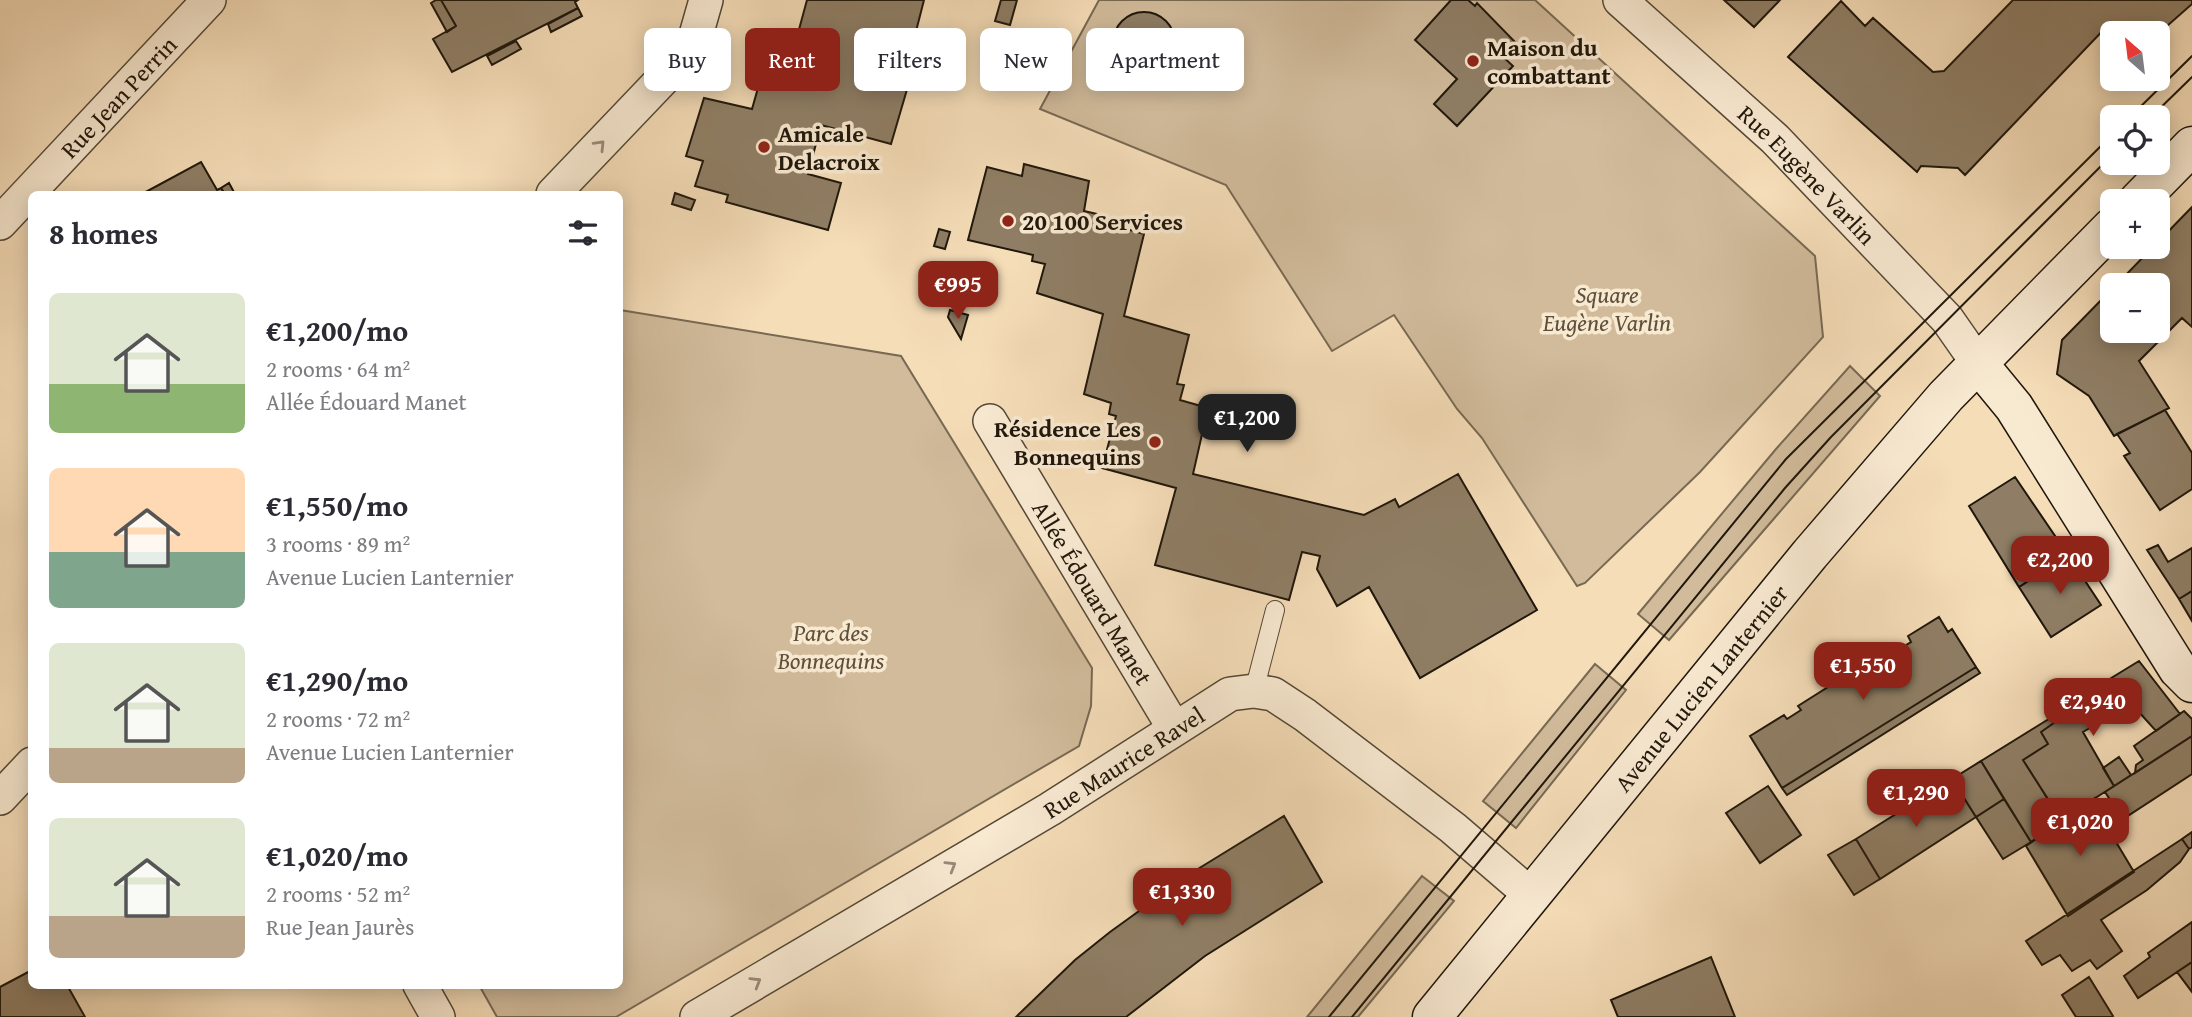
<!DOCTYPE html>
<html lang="en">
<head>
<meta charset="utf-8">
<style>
	body { margin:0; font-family:"Gentium Book Plus",serif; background:#f2f2f3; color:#2b2b33; height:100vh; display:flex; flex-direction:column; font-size:26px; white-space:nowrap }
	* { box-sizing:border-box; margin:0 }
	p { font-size:23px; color:#7c7c81 }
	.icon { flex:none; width:38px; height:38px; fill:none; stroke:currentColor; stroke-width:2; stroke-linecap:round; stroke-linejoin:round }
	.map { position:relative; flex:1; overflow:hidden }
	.side { position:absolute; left:28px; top:191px; width:595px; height:798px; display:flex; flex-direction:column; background:#fff; border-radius:10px; box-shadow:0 4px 18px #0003 }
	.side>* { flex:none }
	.guide { position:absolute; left:644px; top:28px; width:665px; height:63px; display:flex; gap:14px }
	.needle { width:46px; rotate:332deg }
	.buttons { position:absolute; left:2100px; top:21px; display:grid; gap:14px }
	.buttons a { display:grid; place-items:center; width:70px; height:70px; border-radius:10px; background:#fff; box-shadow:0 4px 18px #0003; font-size:35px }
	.price { position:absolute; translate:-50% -60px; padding:0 16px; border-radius:14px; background:#8f2418; color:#fff; font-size:23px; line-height:46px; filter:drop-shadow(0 2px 4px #0008) }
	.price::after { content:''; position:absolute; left:50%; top:42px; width:21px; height:16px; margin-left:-10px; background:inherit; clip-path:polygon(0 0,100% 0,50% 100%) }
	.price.current { background:#222; color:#fff }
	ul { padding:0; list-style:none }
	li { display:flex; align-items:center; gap:21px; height:175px; padding:0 21px }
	li span { display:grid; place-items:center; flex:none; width:196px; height:140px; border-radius:10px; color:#555 }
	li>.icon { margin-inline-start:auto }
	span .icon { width:84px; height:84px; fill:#fffc; stroke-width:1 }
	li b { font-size:30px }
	h2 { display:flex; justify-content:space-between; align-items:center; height:84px; padding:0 21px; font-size:30px }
	.pill { padding:0 24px; border-radius:10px; background:#fff; box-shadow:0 4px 18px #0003; font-size:24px; line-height:63px }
	.pill.current { background:#8f2418; color:#fff }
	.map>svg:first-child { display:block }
	.green { fill:#d1bb9b; stroke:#786953; stroke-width:2 }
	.building { fill:#8f7e65; stroke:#20170b; stroke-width:2 }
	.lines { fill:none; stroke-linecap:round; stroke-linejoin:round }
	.service-casing { stroke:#554836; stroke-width:20 }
	.minor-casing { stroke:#554836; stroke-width:36 }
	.secondary-casing { stroke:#20170b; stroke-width:41 }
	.service { stroke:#f8e9d1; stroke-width:18 }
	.minor { stroke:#f8e9d1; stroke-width:33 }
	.secondary { stroke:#f8e9d1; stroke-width:38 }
	.tram { stroke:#20170b; stroke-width:2 }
	.oneway { stroke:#978a78 }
	.poi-dot { fill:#8f2418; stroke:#f8e9d1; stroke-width:2.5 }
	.labels { text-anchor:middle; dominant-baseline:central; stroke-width:7; stroke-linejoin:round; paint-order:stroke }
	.poi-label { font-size:24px; font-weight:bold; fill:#20170b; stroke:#f8e9d1; text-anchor:start }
	.street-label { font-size:24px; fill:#20170b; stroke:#f8e9d1 }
	.park-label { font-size:24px; font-style:italic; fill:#5e503d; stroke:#f8e9d1 }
</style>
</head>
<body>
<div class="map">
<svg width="2192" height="1017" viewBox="0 0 2192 1017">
	<rect width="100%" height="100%" fill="#f5ddb8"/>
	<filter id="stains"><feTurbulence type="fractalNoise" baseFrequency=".00286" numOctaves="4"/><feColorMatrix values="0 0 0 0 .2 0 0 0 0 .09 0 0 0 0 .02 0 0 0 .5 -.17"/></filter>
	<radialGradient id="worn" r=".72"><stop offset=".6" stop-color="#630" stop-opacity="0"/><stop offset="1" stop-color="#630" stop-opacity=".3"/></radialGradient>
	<!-- green -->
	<path class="green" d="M1099,0H1535L1815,256L1823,337L1700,472L1585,583L1577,586L1482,438L1457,409L1394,315L1332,351L1226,185L1040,109Z
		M620,310L901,356L1092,668L1091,706L1079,746L616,1017H497L479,985H620Z
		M1850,366L1880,396L1669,640L1638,614L1776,449Z
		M1595,664L1626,690L1516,828L1483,801Z
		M1422,876L1454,901L1358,1017H1307Z"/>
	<!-- building -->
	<path class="building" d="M436,0H441L456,26L447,32L431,3Z
		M441,0H578L575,2L578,8L452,72L433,39L456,26Z
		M807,0H924L913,43L920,45L891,144L821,125L808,174L841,183L828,230L726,202L728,195L695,186L703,161L686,156L704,98L752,109L762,74L785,81Z
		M1001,0H1017L1010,25L995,21Z
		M1451,0H1468L1475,6L1477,3L1515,42L1502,56L1513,66L1457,126L1434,104L1457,79L1415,40Z
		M1724,0H1780L1754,27Z
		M2013,0H2192V4L2158,34L2122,33L2111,22L1965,175L1958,168L1921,166L1917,172L1788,57L1841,1L1865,26L1873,18L1933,72L1944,71Z
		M578,8L582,16L551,32L548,24Z
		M1113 43a31 31 0 1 1 62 0a31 31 0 1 1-62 0Z
		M992,37L1006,41L999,64L986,61Z
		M516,41L521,49L492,65L487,56Z
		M201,162L217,190L221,188L225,194H142Z
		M1024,164L1089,181L1084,211L1097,214L1095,220L1144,234L1124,316L1189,335L1177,384L1184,385L1180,400L1208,408L1193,474L1364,515L1395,499L1399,507L1458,474L1537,610L1420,678L1369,587L1337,606L1317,569L1320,556L1302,552L1289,600L1155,565L1176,488L1102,468L1116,416L1109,414L1111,403L1084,394L1103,314L1037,293L1045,264L1032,261L1033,255L968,240L987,167L1022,176Z
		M229,183L235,194H225L221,188Z
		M675,193L695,200L691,210L672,204Z
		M2192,207V327L2182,318L2139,361L2169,408L2114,436L2089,396L2057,374L2062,340L2112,289V331H2158V285H2116L2153,247H2158V242Z
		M939,229L950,232L945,249L934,246Z
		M950,310L968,315L961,339L948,317Z
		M2165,410L2192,453V489L2160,510L2124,456L2130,453L2117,434Z
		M2015,477L2068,555L2019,587L1969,506Z
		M2158,545L2168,562L2192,548V591L2179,599L2147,550Z
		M2068,555L2101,605L2051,637L2019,587Z
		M2192,591V621L2179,599Z
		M1939,617L1948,632L1952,629L1976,667L1782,788L1750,736L1784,715L1787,719L1801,710L1798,706L1893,646L1896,651L1911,642L1908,636Z
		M2139,661L2180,714L2156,731L2138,711L2132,714L2126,707L2083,732L2114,786L2061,820L2023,760L2048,744L2041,732L2068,713L2064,707Z
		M1976,667L1980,673L1787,795L1782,788Z
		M2065,709L2068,713L2041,732L2048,744L2023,760L2062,821L2031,842L1981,761Z
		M2184,711L2192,719V736L2135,773L2136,765L2143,760L2134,746Z
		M2192,736V774L2123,819L2105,792Z
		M2119,757L2131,775L2114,786L2103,768Z
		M1981,761L2004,799L1976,817L1952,779Z
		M1952,779L1976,817L1880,879L1856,839Z
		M1768,786L1801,835L1760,863L1726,813Z
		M2095,798L2105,814L2101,817L2134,872L2068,916L2026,846Z
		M2004,799L2031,842L2003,859L1976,817Z
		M1284,816L1322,882L1205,956L1126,1017H1016L1075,960L1110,932L1193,872Z
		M2192,832V847L2189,849L2182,839Z
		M1856,839L1880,879L1854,895L1828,855Z
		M2182,839L2189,849L2180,862L2147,890L2101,920L2122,951L2097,969L2090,960L2072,971L2060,955L2042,965L2026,941Z
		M2192,922V962L2138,998L2124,976L2150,957L2148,953Z
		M1711,957L1735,1017H1618L1611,1000Z
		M2192,962V992L2177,972Z
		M32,970V985H67L85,1017H0V987Z
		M2089,977L2113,1016L2111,1017H2076L2062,995Z"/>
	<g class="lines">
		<defs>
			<path id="service" d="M1254,691L1275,610"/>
			<g id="minor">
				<path id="s1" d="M1620,0L1775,139L1947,319L1977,362"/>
				<path d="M553,194L680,61L696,35L706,0"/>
				<path id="s2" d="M0,223L209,0"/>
				<path id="s3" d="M990,421L1174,728"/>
				<path d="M0,798L32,764"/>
				<path d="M420,985L438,1017"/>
				<path id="s4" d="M697,1017L1050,809L1230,694L1254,691L1273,694L1305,715L1453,828L1532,896"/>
			</g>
			<g id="secondary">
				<path d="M2138,201L2192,146"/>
				<path d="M1977,362L2014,407L2178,669L2192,683"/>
				<path id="s5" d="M1432,1017L1810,554L1946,396L2112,227"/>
			</g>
		</defs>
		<!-- service casing -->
		<use href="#service" class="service-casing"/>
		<!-- minor casing -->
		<use href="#minor" class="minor-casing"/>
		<!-- secondary casing -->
		<use href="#secondary" class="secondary-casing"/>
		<!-- service -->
		<use href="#service" class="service"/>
		<!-- minor -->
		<use href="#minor" class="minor"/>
		<!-- secondary -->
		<use href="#secondary" class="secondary"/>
		<!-- tram -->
		<path class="tram" d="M2130,117L2192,56
			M2151,117L2192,77
			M1329,1017L1786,459L2112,135
			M1352,1017L1785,488L1831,437L2112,155"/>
	</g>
	<!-- one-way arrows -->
	<defs><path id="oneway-chevron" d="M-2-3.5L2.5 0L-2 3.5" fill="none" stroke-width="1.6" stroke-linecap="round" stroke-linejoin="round" transform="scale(1.75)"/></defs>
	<g class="oneway">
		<use href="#oneway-chevron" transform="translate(600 145) rotate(-46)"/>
		<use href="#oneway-chevron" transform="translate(951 866) rotate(-31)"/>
		<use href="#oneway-chevron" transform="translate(756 982) rotate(-31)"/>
	</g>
	<!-- markers -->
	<g class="poi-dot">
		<circle cx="1473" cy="61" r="7"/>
		<circle cx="764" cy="147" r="7"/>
		<circle cx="1008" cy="221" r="7"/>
		<circle cx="1155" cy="442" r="7"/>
	</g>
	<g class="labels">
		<!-- poi labels -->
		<g class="poi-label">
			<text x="1487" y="47">Maison du<tspan x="1487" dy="28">combattant</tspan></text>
			<text x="778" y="133">Amicale<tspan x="778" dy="28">Delacroix</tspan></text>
			<text x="1022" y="221">20 100 Services</text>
			<text x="1141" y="428" text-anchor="end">Résidence Les<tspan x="1141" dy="28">Bonnequins</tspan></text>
		</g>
		<!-- street labels -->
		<g class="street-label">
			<text stroke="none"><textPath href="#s2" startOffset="173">Rue Jean Perrin</textPath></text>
			<text stroke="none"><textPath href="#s1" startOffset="256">Rue Eugène Varlin</textPath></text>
			<text stroke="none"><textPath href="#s3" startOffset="200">Allée Édouard Manet</textPath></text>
			<text stroke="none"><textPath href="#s5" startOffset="425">Avenue Lucien Lanternier</textPath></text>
			<text stroke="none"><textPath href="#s4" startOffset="497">Rue Maurice Ravel</textPath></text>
		</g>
		<!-- park labels -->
		<g class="park-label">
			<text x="1607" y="294">Square<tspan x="1607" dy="28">Eugène Varlin</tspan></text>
			<text x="831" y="632">Parc des<tspan x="831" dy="28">Bonnequins</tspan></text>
		</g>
	</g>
	<rect width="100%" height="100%" filter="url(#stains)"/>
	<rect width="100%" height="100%" fill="url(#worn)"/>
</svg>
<div class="buttons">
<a><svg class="needle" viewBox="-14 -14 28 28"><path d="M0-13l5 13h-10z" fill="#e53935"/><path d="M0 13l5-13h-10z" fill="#7c7c81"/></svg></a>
<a><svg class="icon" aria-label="locate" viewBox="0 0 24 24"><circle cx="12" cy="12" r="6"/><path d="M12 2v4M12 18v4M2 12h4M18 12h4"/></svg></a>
<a>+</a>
<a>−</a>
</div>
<b class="price" style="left:958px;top:321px">€995</b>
<b class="price current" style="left:1247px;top:454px">€1,200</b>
<b class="price" style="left:2060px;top:596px">€2,200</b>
<b class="price" style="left:1863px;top:702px">€1,550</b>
<b class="price" style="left:2093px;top:738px">€2,940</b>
<b class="price" style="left:1916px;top:829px">€1,290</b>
<b class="price" style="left:2080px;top:858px">€1,020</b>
<b class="price" style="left:1182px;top:928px">€1,330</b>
<div class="guide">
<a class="pill">Buy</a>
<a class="pill current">Rent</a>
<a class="pill">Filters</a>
<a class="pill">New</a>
<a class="pill">Apartment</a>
</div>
<section class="side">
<h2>8 homes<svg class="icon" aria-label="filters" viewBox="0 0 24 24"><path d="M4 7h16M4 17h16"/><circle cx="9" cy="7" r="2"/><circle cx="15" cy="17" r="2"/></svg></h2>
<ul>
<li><span style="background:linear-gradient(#dfe7d0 65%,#8fb573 0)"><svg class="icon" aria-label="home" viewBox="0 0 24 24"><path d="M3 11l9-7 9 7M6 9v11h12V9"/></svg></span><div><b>€1,200/mo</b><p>2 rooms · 64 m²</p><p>Allée Édouard Manet</p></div></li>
<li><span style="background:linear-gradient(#ffd9b3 60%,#7fa58c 0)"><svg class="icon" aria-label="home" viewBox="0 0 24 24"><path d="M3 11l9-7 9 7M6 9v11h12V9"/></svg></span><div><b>€1,550/mo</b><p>3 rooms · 89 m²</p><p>Avenue Lucien Lanternier</p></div></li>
<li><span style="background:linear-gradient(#dfe7d0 75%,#b9a48a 0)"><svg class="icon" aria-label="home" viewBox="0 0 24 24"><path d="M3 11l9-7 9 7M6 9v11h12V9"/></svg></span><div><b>€1,290/mo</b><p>2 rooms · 72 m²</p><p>Avenue Lucien Lanternier</p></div></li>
<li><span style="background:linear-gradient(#dfe7d0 70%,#b9a48a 0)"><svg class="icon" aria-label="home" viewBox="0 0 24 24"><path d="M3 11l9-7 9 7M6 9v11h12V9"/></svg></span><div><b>€1,020/mo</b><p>2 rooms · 52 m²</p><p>Rue Jean Jaurès</p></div></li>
</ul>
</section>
</div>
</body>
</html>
